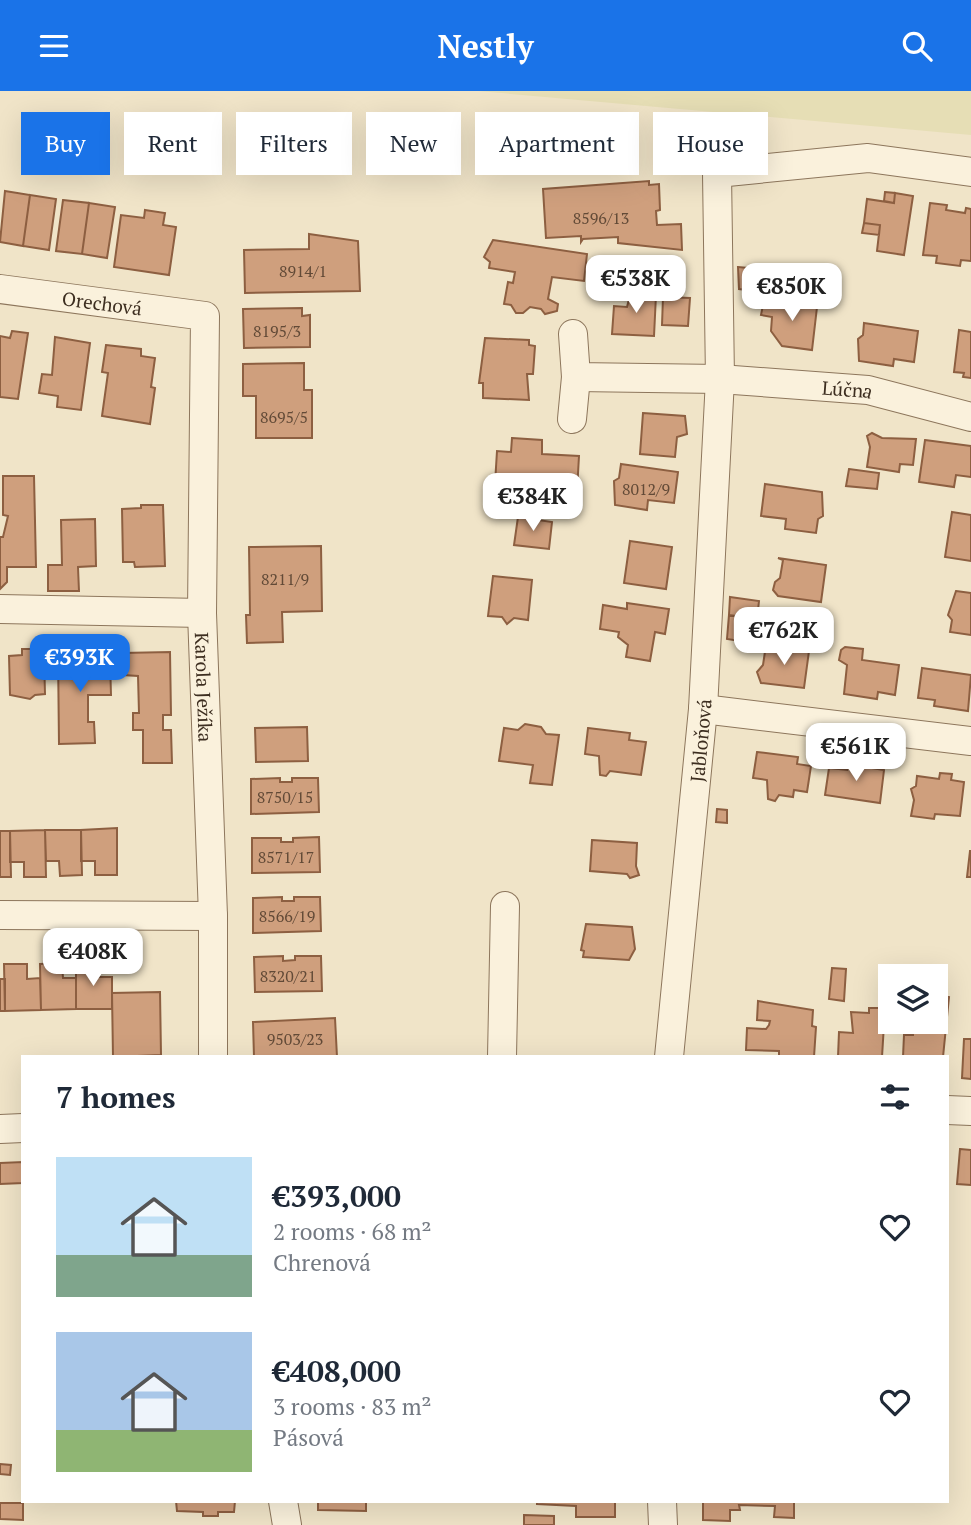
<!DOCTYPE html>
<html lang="en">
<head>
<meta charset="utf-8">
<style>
	body { margin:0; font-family:"PT Serif",serif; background:#f6f6f7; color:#1f2937; height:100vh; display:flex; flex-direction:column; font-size:26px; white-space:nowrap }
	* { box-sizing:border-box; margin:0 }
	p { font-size:23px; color:#747a83 }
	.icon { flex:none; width:38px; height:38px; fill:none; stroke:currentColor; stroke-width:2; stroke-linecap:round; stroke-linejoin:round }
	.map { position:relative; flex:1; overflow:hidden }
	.panel { position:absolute; left:21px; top:964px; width:928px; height:448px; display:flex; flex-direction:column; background:#fff; border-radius:0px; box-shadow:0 7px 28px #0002 }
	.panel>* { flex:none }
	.banner { position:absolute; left:21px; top:21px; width:929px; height:63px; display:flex; gap:14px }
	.tools { position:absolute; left:878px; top:873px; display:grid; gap:14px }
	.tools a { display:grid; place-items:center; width:70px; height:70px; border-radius:0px; background:#fff; box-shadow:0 7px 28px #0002; font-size:35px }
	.price { position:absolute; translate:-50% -60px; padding:0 16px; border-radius:14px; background:#fff; color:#222; font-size:23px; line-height:46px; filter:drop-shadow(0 2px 4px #0008) }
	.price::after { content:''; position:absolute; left:50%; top:42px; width:21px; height:16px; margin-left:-10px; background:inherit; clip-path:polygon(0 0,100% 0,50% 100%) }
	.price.on { background:#1a73e8; color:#fff }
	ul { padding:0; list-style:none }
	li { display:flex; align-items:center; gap:21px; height:175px; padding:0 35px }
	li span { display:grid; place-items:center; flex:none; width:196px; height:140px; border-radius:0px; color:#555 }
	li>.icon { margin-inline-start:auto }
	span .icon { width:84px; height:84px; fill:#fffc; stroke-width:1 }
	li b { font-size:30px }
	h2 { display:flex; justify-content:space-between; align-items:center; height:84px; padding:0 35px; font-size:30px }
	.chip { padding:0 24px; border-radius:0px; background:#fff; box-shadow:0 7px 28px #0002; font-size:24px; line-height:63px }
	.chip.on { background:#1a73e8; color:#fff }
	header { display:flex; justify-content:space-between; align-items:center; height:91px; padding:0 35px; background:#1a73e8; color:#fff; font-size:32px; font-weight:700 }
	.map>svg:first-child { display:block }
	.farmland { fill:#e6deb5 }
	.building { fill:#cf9f7d; stroke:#8d5f41; stroke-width:2 }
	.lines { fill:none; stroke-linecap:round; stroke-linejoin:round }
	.minor-casing { stroke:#8d765c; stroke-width:30 }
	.minor { stroke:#faf1dc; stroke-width:28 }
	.labels { text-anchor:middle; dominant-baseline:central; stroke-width:6; stroke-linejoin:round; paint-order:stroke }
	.number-label { font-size:16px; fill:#624a37 }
	.street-label { font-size:19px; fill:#3d2e20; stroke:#f7eed8 }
</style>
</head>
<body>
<header><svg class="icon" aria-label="menu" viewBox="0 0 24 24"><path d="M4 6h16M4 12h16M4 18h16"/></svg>Nestly<svg class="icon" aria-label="search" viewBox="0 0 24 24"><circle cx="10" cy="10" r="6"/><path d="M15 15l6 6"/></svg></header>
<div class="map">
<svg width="971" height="1434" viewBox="0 0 971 1434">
	<rect width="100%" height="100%" fill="#f0e4c8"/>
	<!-- farmland -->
	<path class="farmland" d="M478,0H971V44Z"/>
	<!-- building -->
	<path class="building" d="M649,90V94L659,93L660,119L656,120L657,134L681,133L682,159L618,152V146L583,148L581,151V145L546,147L543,98Z
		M5,100L30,104L23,155L0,151Z
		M885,101L895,102L894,112L884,110Z
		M895,102L913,105L904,164L877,160L880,134L864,132L867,108L894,112Z
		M30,104L56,108L49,159L23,155Z
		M63,109L89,112L82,163L56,160Z
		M89,112L115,116L107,167L82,163Z
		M930,112L947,114L946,119L965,122L966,117L971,118V170L961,169L960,175L936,172L937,165L923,164Z
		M145,119L165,122L163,134L176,136L169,184L114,176L121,124L144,127Z
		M864,132L880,134L879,144L862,142Z
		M309,143L358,150L360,200L245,202L244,159L309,158Z
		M493,149L587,163L584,190L552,186L548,208L558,213L557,220L545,223L541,218L530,216L523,222H516L511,214L504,213L508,191L513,192L515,181L489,177L490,171L484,166Z
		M738,176L768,179L765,201L739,198Z
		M632,197H639L642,203L656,204L654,245L612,243L614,215L627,216Z
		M663,206L690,207L688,235L662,234Z
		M764,209L817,216L812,259L782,255L771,240L772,226L761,224Z
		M302,217V225L310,224V256L244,257L243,218Z
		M864,232L918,240L914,271L894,268L893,275L859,270L858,248L863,244Z
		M959,239L971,241V287L963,286L964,282L954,281Z
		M12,240L28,242L18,308L0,306V245L10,247Z
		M55,246L90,252L81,319L57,316L58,305L39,302L42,283L52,284Z
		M485,247L529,249V254L535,255L533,283H527L529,309L483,307V292H479Z
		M106,254L141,258V265L155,267L151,296L155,297L150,333L102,325L108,282L102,281Z
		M304,272V299H312V347H256V305H243V273Z
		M643,322L685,325L687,343L677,346L675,366L640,363Z
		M872,342L882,347L916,348L913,374L900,373L899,381L867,376L870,356L867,345Z
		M512,347L542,349V363L579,365L577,400L550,398L549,416L494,409L497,360L511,361Z
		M925,349L971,355V386L956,384L954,396L919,391Z
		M621,373L678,381L674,412L648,409L647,419L615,414L614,390L619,387Z
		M849,378L879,382L877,398L846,395Z
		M3,385H34L36,476H7V491L0,498V446H3L8,425L3,424Z
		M765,393L822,401L823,425L818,428L816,442L785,438L786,428L761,425Z
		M141,414H163L165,475L135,476L134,471H123L122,418L141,417Z
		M952,421L971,424V470L945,466Z
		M518,426L552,431L549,458L514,454Z
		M95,428L96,475L78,476L79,500H48V474H62L61,429Z
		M630,450L672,456L666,498L624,492Z
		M321,455L322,520L282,521L283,551L247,552L246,524H250L249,456Z
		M778,467L826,474L821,511L778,505L773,499L775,491L780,487L783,469Z
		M493,485L532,489L528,529L514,527L507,533L502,526L488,525Z
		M956,500L971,502V544L950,541L952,529L948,524Z
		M730,506L759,510L757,528L729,524Z
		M627,512L669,518L665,543L655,541L650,570L626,566L628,554L618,546L619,541L600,538L603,514L627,518Z
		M729,524L757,528L753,552L727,548Z
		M766,554L809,560L804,597L761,592L757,581L763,574Z
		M845,556L863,558L862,569L899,574L895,604L878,601L877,608L844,603L847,574L839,569L841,559Z
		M22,558H31V564H44L45,603L35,604L30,608L10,604L9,565L22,564Z
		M170,561L171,624H163V639H171L172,672H143V639H133V622H139L138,585L123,584L122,562Z
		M101,562L100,570L110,569L111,604H88V631H94L95,652L59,653L58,563Z
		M922,577L971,584L968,620L934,615L935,609L918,607Z
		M525,633L541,636L546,643L559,644L552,694L530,692L533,674L499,670L504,637L518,639Z
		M307,636L308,670L256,671L255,637Z
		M588,637L630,642L629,649L646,651L641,684L610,680L606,685L600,684L599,665L585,663Z
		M757,661L798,666L797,673L811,675L807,701L794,699L793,706L779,704L775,710L768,708L767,689L753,687Z
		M847,673L884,679L880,712L825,704L829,677L847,679Z
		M940,682L952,683L951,689L964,691L960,725L935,723L934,728L911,725L914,709L911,698L916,695L917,685L939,688Z
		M280,687V691H292V687H318L319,721L251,723V688Z
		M717,718L727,719V732L716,731Z
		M117,737V784H95V770H81V739Z
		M45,739L46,786H24V771H10V740Z
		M45,739H81L82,784L60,785L59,770H46Z
		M0,740H10L11,786H0Z
		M319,746L320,781L252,782V747H281V751H293V747Z
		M592,749L637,752L636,775L639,784L630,787L627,783L590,780Z
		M970,760H971V786H967Z
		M282,806V810H294V806H320L321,840L253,842V807Z
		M586,833L632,836L635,858L629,869L583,866L584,860L581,859Z
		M283,865V870L295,869V865H321L322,900L255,901L254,866Z
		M98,871V886H112V918H76V872Z
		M62,872L63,887H76V918L41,919L40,873Z
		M4,873H27V888L40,887L41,919L5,920Z
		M832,877L846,878L844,910L829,908Z
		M0,888H5V920H0Z
		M890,888L891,923H887L888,913Z
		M160,901L161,964L113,966L112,902Z
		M936,904L949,906L943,966H903L904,944H913V936H921L922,931H936Z
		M758,910L813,919L812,935L816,936L814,966H779V960L746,959L747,937L766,938L769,934L770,930L757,929Z
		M869,917H885L882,966H838L839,941L853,942L851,921L869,922Z
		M335,927L337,966H254L253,931Z
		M964,948H971V988L962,987Z
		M960,1058L971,1059V1094L957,1093Z
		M23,1071V1092L0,1093V1072Z
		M0,1373L11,1374L10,1384L0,1383Z
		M176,1410H235L234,1421H218V1425H203V1421L177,1420Z
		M318,1410H366V1420L318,1419Z
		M537,1410H615V1426H576V1415L537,1413Z
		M703,1410H794V1427L774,1426L775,1415L739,1414L740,1419H730V1430L703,1429Z
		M0,1412H23V1429L0,1428Z
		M524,1424L554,1425V1434H524Z"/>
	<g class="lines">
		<defs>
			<g id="minor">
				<path id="s1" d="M0,198L205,225L202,522L213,825V966"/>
				<path id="s2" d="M573,243L576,286L720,288L868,299L971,326"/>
				<path d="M572,328L576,286"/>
				<path d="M0,518L202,522"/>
				<path d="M703,618L971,650"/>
				<path d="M0,824L213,825"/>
				<path d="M502,966L505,815"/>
				<path id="s3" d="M669,966L703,618L720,288L717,82L868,67L971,81"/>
				<path d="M947,1019L971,1020"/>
				<path d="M0,1038L23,1037"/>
				<path d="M283,1410L287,1434"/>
				<path d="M662,1410L663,1434"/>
			</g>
		</defs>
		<!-- minor casing -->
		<use href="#minor" class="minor-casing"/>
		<!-- minor -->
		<use href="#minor" class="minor"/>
	</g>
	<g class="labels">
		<!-- number labels -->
		<g class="number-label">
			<text x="601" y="127">8596/13</text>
			<text x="303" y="180">8914/1</text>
			<text x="277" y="240">8195/3</text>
			<text x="284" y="326">8695/5</text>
			<text x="646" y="398">8012/9</text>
			<text x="285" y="488">8211/9</text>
			<text x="285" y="706">8750/15</text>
			<text x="286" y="766">8571/17</text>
			<text x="287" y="825">8566/19</text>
			<text x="288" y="885">8320/21</text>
			<text x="295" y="948">9503/23</text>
		</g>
		<!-- street labels -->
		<g class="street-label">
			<text stroke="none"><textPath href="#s1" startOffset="103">Orechová</textPath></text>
			<text stroke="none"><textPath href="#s2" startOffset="315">Lúčna</textPath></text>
			<text stroke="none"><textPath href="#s1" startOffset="578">Karola Ježíka</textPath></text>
			<text stroke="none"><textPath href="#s3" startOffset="318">Jabloňová</textPath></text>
		</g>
	</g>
</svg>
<div class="tools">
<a><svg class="icon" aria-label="layers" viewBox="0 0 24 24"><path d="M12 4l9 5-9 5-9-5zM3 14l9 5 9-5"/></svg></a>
</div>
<b class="price" style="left:636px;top:224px">€538K</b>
<b class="price" style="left:792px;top:232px">€850K</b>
<b class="price" style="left:533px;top:442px">€384K</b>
<b class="price" style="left:784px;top:576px">€762K</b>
<b class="price on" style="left:80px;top:603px">€393K</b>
<b class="price" style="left:856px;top:692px">€561K</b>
<b class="price" style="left:93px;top:897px">€408K</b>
<div class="banner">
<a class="chip on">Buy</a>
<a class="chip">Rent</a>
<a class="chip">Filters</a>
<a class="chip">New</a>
<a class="chip">Apartment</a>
<a class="chip">House</a>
</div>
<section class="panel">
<h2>7 homes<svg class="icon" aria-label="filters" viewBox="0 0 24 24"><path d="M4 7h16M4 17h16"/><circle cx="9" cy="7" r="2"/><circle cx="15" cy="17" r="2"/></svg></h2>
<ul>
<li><span style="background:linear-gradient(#bfe0f5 70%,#7fa58c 0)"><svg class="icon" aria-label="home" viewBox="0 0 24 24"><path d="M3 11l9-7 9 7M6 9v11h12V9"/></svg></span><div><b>€393,000</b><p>2 rooms · 68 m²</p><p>Chrenová</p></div><svg class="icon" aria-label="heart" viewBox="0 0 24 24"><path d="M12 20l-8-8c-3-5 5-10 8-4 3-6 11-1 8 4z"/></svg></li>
<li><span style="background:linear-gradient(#a9c7e8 70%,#8fb573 0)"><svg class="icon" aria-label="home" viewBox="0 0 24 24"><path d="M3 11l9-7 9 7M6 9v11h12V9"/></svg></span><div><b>€408,000</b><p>3 rooms · 83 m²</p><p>Pásová</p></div><svg class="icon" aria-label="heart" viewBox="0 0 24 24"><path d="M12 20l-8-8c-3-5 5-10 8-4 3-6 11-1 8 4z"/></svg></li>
</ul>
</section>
</div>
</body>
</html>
